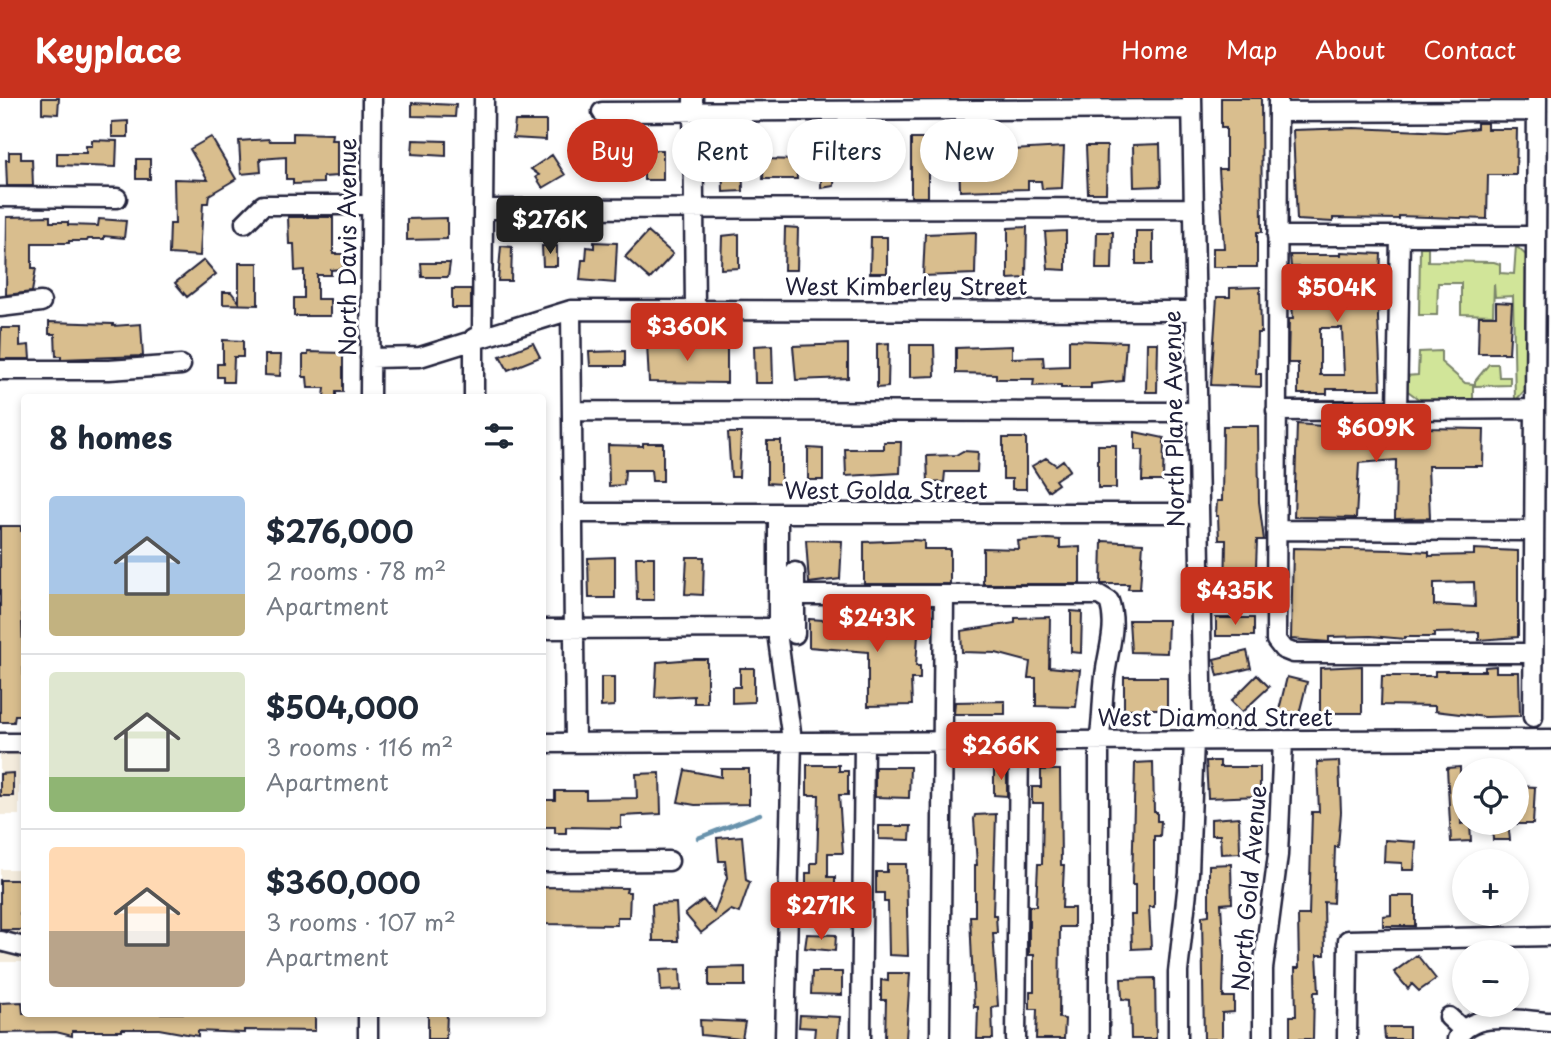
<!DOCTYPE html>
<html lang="en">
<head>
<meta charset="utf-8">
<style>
	body { margin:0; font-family:"Playpen Sans",sans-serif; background:#f6f6f7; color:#1f2937; height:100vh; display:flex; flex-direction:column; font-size:26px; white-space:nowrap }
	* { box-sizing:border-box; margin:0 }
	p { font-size:23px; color:#747a83 }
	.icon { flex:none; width:38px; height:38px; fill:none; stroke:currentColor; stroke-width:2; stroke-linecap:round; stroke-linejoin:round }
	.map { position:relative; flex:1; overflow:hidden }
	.details { position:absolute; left:21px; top:296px; width:525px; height:623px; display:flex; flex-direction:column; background:#fff; border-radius:7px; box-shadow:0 4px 10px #0003 }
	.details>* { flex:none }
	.top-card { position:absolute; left:567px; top:21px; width:665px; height:63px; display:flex; gap:14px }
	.buttons { position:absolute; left:1452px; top:660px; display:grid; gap:14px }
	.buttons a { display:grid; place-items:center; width:77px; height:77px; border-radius:50%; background:#fff; box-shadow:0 4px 10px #0003; font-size:35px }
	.price { position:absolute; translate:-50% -60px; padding:0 16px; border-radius:7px; background:#c8321e; color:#fff; font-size:23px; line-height:46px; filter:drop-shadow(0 2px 4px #0008) }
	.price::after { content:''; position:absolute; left:50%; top:42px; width:21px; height:16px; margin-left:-10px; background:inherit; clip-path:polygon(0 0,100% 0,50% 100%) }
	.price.current { background:#222; color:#fff }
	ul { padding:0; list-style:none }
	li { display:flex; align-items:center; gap:21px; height:175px; padding:0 28px }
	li+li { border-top:2px solid #e0e1e3 }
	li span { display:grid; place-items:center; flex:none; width:196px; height:140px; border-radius:7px; color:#555 }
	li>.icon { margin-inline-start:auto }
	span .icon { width:84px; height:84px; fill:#fffc; stroke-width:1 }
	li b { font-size:30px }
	h2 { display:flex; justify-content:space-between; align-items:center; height:84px; padding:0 28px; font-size:30px }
	.chip { padding:0 24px; border-radius:32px; background:#fff; box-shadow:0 4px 10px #0003; font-size:24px; line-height:63px }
	.chip.current { background:#c8321e; color:#fff }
	header { display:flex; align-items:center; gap:42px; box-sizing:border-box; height:98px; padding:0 35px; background:#c8321e; color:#fff }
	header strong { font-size:33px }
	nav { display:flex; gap:38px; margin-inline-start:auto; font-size:24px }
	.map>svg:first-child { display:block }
	.built { fill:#f4ecdd }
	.green { fill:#d1e599; stroke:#7a846a; stroke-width:2 }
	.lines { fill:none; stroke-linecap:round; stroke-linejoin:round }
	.stream { stroke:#6792ac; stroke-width:4.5 }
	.building { fill:#d9be8e; stroke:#22223b; stroke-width:2; fill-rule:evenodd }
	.minor-casing { stroke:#22223b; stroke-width:23 }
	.minor { stroke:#fff; stroke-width:18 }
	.labels { text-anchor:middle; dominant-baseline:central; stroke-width:6; stroke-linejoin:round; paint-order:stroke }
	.street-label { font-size:23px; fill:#22223b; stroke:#fff }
</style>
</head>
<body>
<header>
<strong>Keyplace</strong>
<nav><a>Home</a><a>Map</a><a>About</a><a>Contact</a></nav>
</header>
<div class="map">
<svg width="1551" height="941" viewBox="0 0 1551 941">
	<rect width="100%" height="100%" fill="#fff"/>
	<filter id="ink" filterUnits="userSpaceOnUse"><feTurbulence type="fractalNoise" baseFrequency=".0143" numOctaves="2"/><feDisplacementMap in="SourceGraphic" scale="14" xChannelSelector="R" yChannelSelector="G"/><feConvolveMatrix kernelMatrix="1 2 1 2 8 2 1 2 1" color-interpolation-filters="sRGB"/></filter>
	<g filter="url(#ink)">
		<!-- built -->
		<path class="built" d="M19,654V717H0V655Z
			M0,771H24V864H0Z"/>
		<!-- green -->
		<path class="green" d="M1516,148L1529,160L1528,289L1515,303L1513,198L1495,199L1494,186L1493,217L1461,216V185H1438L1437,217H1419L1420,149H1428V163L1494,164L1500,166V175L1514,176Z
			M1441,253V264L1465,285L1473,286V302H1420L1405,291V278L1418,277L1419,254Z
			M1489,266H1498L1499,279H1510V287L1475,288V283Z"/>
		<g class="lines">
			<!-- stream -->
			<path class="stream" d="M698,740L760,716"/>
		</g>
		<!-- building -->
		<path class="building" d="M42,0H59L58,16L42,15Z
			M1221,0H1261L1262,134H1257V169H1213V150H1224L1219,71H1226V30H1221Z
			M412,5L456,7L455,19L412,18Z
			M128,23V39H112V24Z
			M515,23H546V42L513,40Z
			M1477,25H1487V31H1517L1516,77H1488L1487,121L1399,118V121L1333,120V124L1297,122L1293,32L1354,30L1446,34L1477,30Z
			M293,35L332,36L331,42H337V78L323,79V85L293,86V81H286V59L260,61L261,74L241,76L239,43L269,41L270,43H293Z
			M211,39L236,81L209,97L208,105H203L200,158L169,156L170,126H175L174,81L208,82L190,51Z
			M911,41H928V99H911Z
			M92,42L117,43L116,69L57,67V55H86V48H92Z
			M413,42L446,43V58L412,56Z
			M822,43L836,44L834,88L821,90Z
			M1160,46L1161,88L1134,89L1133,47Z
			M1086,48H1107L1106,95H1088Z
			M1064,49L1062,90L1042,91L1041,83H1028V91L960,93L959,55Z
			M644,52H663V82H644Z
			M9,54H21V61H32L33,88H7L6,62H9Z
			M552,57L565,77L543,90L536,79L539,77L531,71Z
			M722,58H742L743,93L723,94Z
			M136,61H150V81H136Z
			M764,61L796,62L797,81H763Z
			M50,118V124H68V127L98,128L99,121L126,123L124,140L104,138V141H88L87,143H69V145H32V170H36L32,194L6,197L7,119Z
			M288,119H333V156H343V171L331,172V177H317V201H330V218H294V200H304V172L295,173L294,146H289Z
			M447,120V141L407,142V121Z
			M785,129L798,130L797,172H784Z
			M1027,129L1026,180L1008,181V130Z
			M1066,133V172L1048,171L1045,134Z
			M1136,133H1153V166H1136Z
			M648,134L673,156L650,181L625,159Z
			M976,134L975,176L923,178L925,136Z
			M1097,134H1113L1112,171H1096Z
			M739,136V170L721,171L722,138Z
			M871,139H887V175H870Z
			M594,144L617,145L615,185L580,182L582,162H586L587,149L594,150Z
			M501,148L512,149L511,183H498Z
			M542,148H557V168H543Z
			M1341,154L1381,156L1378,219L1381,291H1327V296H1298V265H1288L1289,221H1293L1291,189L1322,188V169H1291L1290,157H1341ZM1320,230H1342L1344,277H1320Z
			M204,162L216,176L187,199L175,185Z
			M239,165H258V207L223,206V194H231L239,204Z
			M421,165H450L448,179H422Z
			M1260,189L1261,235H1257L1256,276H1261V289L1211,287L1217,199H1230V190Z
			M452,191H471V210H452Z
			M1496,204L1512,205L1509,255H1478L1479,218H1496Z
			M49,224L113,226V228L141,226L143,258L61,261V258H56L55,236H49Z
			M1,230H20V248L29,247L30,261H0Z
			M223,242L243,243V259H234L233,284H223V279H217V266H223Z
			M1069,242L1126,244L1123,283L1091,286V290H1061V287L1033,288L1034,281H996V276L956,275V250L1012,248V260L1043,259L1044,269L1069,268Z
			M533,245L540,259L508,272L500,258Z
			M647,245L727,247V285L649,284Z
			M889,245L888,289L877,290V246Z
			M1147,245H1158L1157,294H1146Z
			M848,246V280L796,282L793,248Z
			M772,247L773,285H755L754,248Z
			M910,247H934L935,278L910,279Z
			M625,253V268H590L589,254Z
			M308,254L343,255V294H336V299H324L325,290H308L307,279H303V257H308Z
			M265,257H281L280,278L265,277Z
			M1297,326L1346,330V326H1424V330L1484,331L1483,368H1428L1430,420L1395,421L1396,362L1359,365L1356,420L1294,419Z
			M1223,328H1258L1259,404L1264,442H1257L1255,497L1225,498L1226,442H1219L1218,418H1216L1217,403H1222Z
			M1135,334L1164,340L1163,383H1142L1143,352H1135Z
			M728,335H741L739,379H731Z
			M1003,340H1026V391H1012V381H1003Z
			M767,343H781V386L767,385Z
			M884,344H901L900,375L846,378L845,351H884Z
			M643,345H663V383H652L651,372H625L624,387L609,388L608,347L643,348Z
			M1098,347H1116V390H1098Z
			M808,350L823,351V382H808Z
			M963,353L978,354L977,374H945L944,384L928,385L927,358L956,357Z
			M1046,360L1056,367L1063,362L1070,372L1055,382L1058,386L1048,393L1032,368Z
			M0,428H21V433H24V489H21L24,588L22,617H15L14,624H0Z
			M1048,441L1060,442V450L1080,449V486H983V450L1019,451L1018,443Z
			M806,442L842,443L840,481L809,485Z
			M913,442L924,443V451H950V486H864V444Z
			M1102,443L1143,445L1140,491H1128L1129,486H1101Z
			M1293,450L1395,452L1429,454V458L1474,457V451L1518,453V539L1479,542V534L1434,535V539H1405V541L1371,538L1329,539V544L1291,541ZM1474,484L1475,509L1434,507V485Z
			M615,459V500H589L588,460Z
			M636,459H654V502H637Z
			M687,459H704L703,497L685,496Z
			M1071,513L1082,514L1081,555L1071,554Z
			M1050,519L1049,569L1080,572L1076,609L1036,608V580H1028L1030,564L996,555L962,554L961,533L1015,525V520Z
			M1216,520H1254V538H1216Z
			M809,521L854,524L919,521L916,568H920V581H911L912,607L868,608V554L809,549Z
			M1129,522H1168L1167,555L1131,554Z
			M1247,553L1251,570L1218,578L1214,561Z
			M694,561H707V605H694V598L655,600L657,564Z
			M1362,568V615H1332V619H1320V570Z
			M1496,568V574H1519L1520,618L1485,619L1435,613V608L1381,607L1382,578H1435V573H1485V569Z
			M740,570H754V604L732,605V589H740Z
			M1257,577L1269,589L1242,614L1231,603Z
			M601,579H614V608L601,609Z
			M1124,579H1167V611H1124Z
			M1287,579L1307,584L1299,616L1279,612Z
			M1005,603V616H954L955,604Z
			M1206,663H1220V669H1260V698L1208,700Z
			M1339,663L1341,714L1338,749H1335L1333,805L1324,804L1325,857H1317L1319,894H1314L1313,941H1290V918H1296L1295,870H1299L1298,817H1309L1312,714H1319L1317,664Z
			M1153,664L1154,714H1157V723H1161L1160,738H1154V809H1149L1151,850L1132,851L1131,817H1135V787H1132L1135,665Z
			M807,667H839V673H848V697H839L843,755H828V779H835V791H827V802H806V775H811V765H817L819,697H807Z
			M875,669H910L909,700L875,699Z
			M1460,669L1461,726L1470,725L1471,743L1451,744L1447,670Z
			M994,670H1007V698L994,697Z
			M721,671H749V706L695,707L678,704L685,672L721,679Z
			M1041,672H1060L1061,767H1064L1062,810H1074V829H1060L1059,920L1065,921L1064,941H1036L1037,911H1030V893H1034V857H1029V808H1036L1038,766H1042L1043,705H1032V689H1041Z
			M13,675V698H0V676Z
			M660,675L661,716L621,718V730L566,729V735H555V729H542V702H555V693H586V701L637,700L636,676Z
			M1519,688L1535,689L1533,726H1517Z
			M996,716L993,817H996L997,835H993L998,908L992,909L993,941H977L978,909H974L970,818H975V767H977L974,721L975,717Z
			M1239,719L1240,755L1221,756L1220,737H1211V721Z
			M1492,724H1508L1510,742H1493Z
			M879,728H911L910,742L879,741Z
			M742,738L746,782L750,784L739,815L731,812L701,835L685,816L703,802L714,815L727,780L725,763H719L717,740Z
			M1385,742L1416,744L1414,772H1402V765L1384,764Z
			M887,766H906L908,858L889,857L888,804H884V795H876V774H887Z
			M1231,766L1232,805L1221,806L1224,858L1223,899H1234V914L1222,915V941H1204L1202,818L1209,817V767Z
			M0,782H20V817H24V832H0Z
			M542,789L627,790L626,794H630L629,819H617V827L542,826Z
			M1391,798H1415V828H1383V818L1391,817Z
			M676,805L678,843H653L652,806Z
			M807,836L836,837L835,853L805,850Z
			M1417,857L1436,881L1419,893L1412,886L1408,891L1394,874Z
			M745,869V888H709V870Z
			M680,871L681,892L661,893L660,872Z
			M812,874H842V897L811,896Z
			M888,875H910L906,941H885L886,902H881V882L888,883Z
			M1155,880L1156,941H1131L1130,902L1122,901L1121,881Z
			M22,904L23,915H315V933L244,932V935L198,933V938L159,931H122V933H72V938L56,934L0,935V905Z
			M428,915H447L446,941H428Z
			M800,917L840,919L838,941H814L815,930L799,929Z
			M700,922L745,924L742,941L701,937Z
			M1384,929H1409V941H1385Z"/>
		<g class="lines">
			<defs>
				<path id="minor" d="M693,0L695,211
					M1192,0L1203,642
					M1278,0L1276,542L1283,551L1293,555H1533
					M602,14L1192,11
					M1278,14L1537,13
					M0,99L117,100
					M483,111L1194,110
					M245,125L263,107H371
					M1277,138H1536
					M0,209L41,204
					M571,212L575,645
					M482,237L484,0
					M370,260L420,259L571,212L1196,213
					M0,272H109L181,267
					M370,299L372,0
					M474,299V240
					M573,313L1197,314
					M1276,313L1534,311
					M1397,313L1400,138
					M575,415H1198
					M778,415V530
					M1276,432L1534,433
					M795,474V536
					M795,497H1099L1109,503C1118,529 1108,551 1105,578C1102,600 1103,621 1099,643V941
					M542,531L778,530V542L792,642L785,941
					M1533,619L1537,0
					M0,645H24
					M542,645L1551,641
					M542,764L669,763
					M0,843L24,849
					M1449,919L1462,931
					M368,941V915
					M861,941L864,644
					M940,941L944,497
					M1016,941L1019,643
					M1178,941V874L1189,775L1194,642
					M1263,941V871L1278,757L1283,642
					M1347,941L1348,842L1551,838
					M1457,941C1472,911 1522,923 1551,924"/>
			</defs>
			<!-- minor casing -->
			<use href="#minor" class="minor-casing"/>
			<!-- minor -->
			<use href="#minor" class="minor"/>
		</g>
	</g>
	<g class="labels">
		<!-- street labels -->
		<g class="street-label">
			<text transform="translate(346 149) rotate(-90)">North Davis Avenue</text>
			<text x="906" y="187">West Kimberley Street</text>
			<text transform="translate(1173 321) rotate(-91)">North Plane Avenue</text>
			<text x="886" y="391">West Golda Street</text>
			<text x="1215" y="618">West Diamond Street</text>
			<text transform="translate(1248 790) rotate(-85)">North Gold Avenue</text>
		</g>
	</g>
</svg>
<div class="buttons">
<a><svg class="icon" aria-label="locate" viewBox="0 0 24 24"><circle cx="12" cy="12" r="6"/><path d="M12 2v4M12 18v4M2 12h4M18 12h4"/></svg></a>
<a>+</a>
<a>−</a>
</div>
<b class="price current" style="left:550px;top:158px">$276K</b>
<b class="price" style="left:1337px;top:226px">$504K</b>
<b class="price" style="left:687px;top:265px">$360K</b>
<b class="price" style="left:1376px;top:366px">$609K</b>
<b class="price" style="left:1235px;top:529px">$435K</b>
<b class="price" style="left:877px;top:556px">$243K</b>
<b class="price" style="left:1001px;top:684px">$266K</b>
<b class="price" style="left:821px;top:844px">$271K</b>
<div class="top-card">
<a class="chip current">Buy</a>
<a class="chip">Rent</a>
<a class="chip">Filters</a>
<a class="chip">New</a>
</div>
<section class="details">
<h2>8 homes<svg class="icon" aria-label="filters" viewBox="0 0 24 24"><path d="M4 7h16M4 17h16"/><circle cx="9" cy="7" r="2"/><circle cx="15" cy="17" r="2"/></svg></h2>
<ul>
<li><span style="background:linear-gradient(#a9c7e8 70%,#c2b280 0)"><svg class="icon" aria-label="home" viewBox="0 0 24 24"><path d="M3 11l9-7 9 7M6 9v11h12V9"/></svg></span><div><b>$276,000</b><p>2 rooms · 78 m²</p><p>Apartment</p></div></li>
<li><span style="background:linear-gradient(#dfe7d0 75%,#8fb573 0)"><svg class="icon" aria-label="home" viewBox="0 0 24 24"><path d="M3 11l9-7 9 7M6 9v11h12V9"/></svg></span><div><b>$504,000</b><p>3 rooms · 116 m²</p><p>Apartment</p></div></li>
<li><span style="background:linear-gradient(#ffd9b3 60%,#b9a48a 0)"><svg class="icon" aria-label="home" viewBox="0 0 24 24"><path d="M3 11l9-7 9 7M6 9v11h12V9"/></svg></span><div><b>$360,000</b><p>3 rooms · 107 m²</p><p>Apartment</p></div></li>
</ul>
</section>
</div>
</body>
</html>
